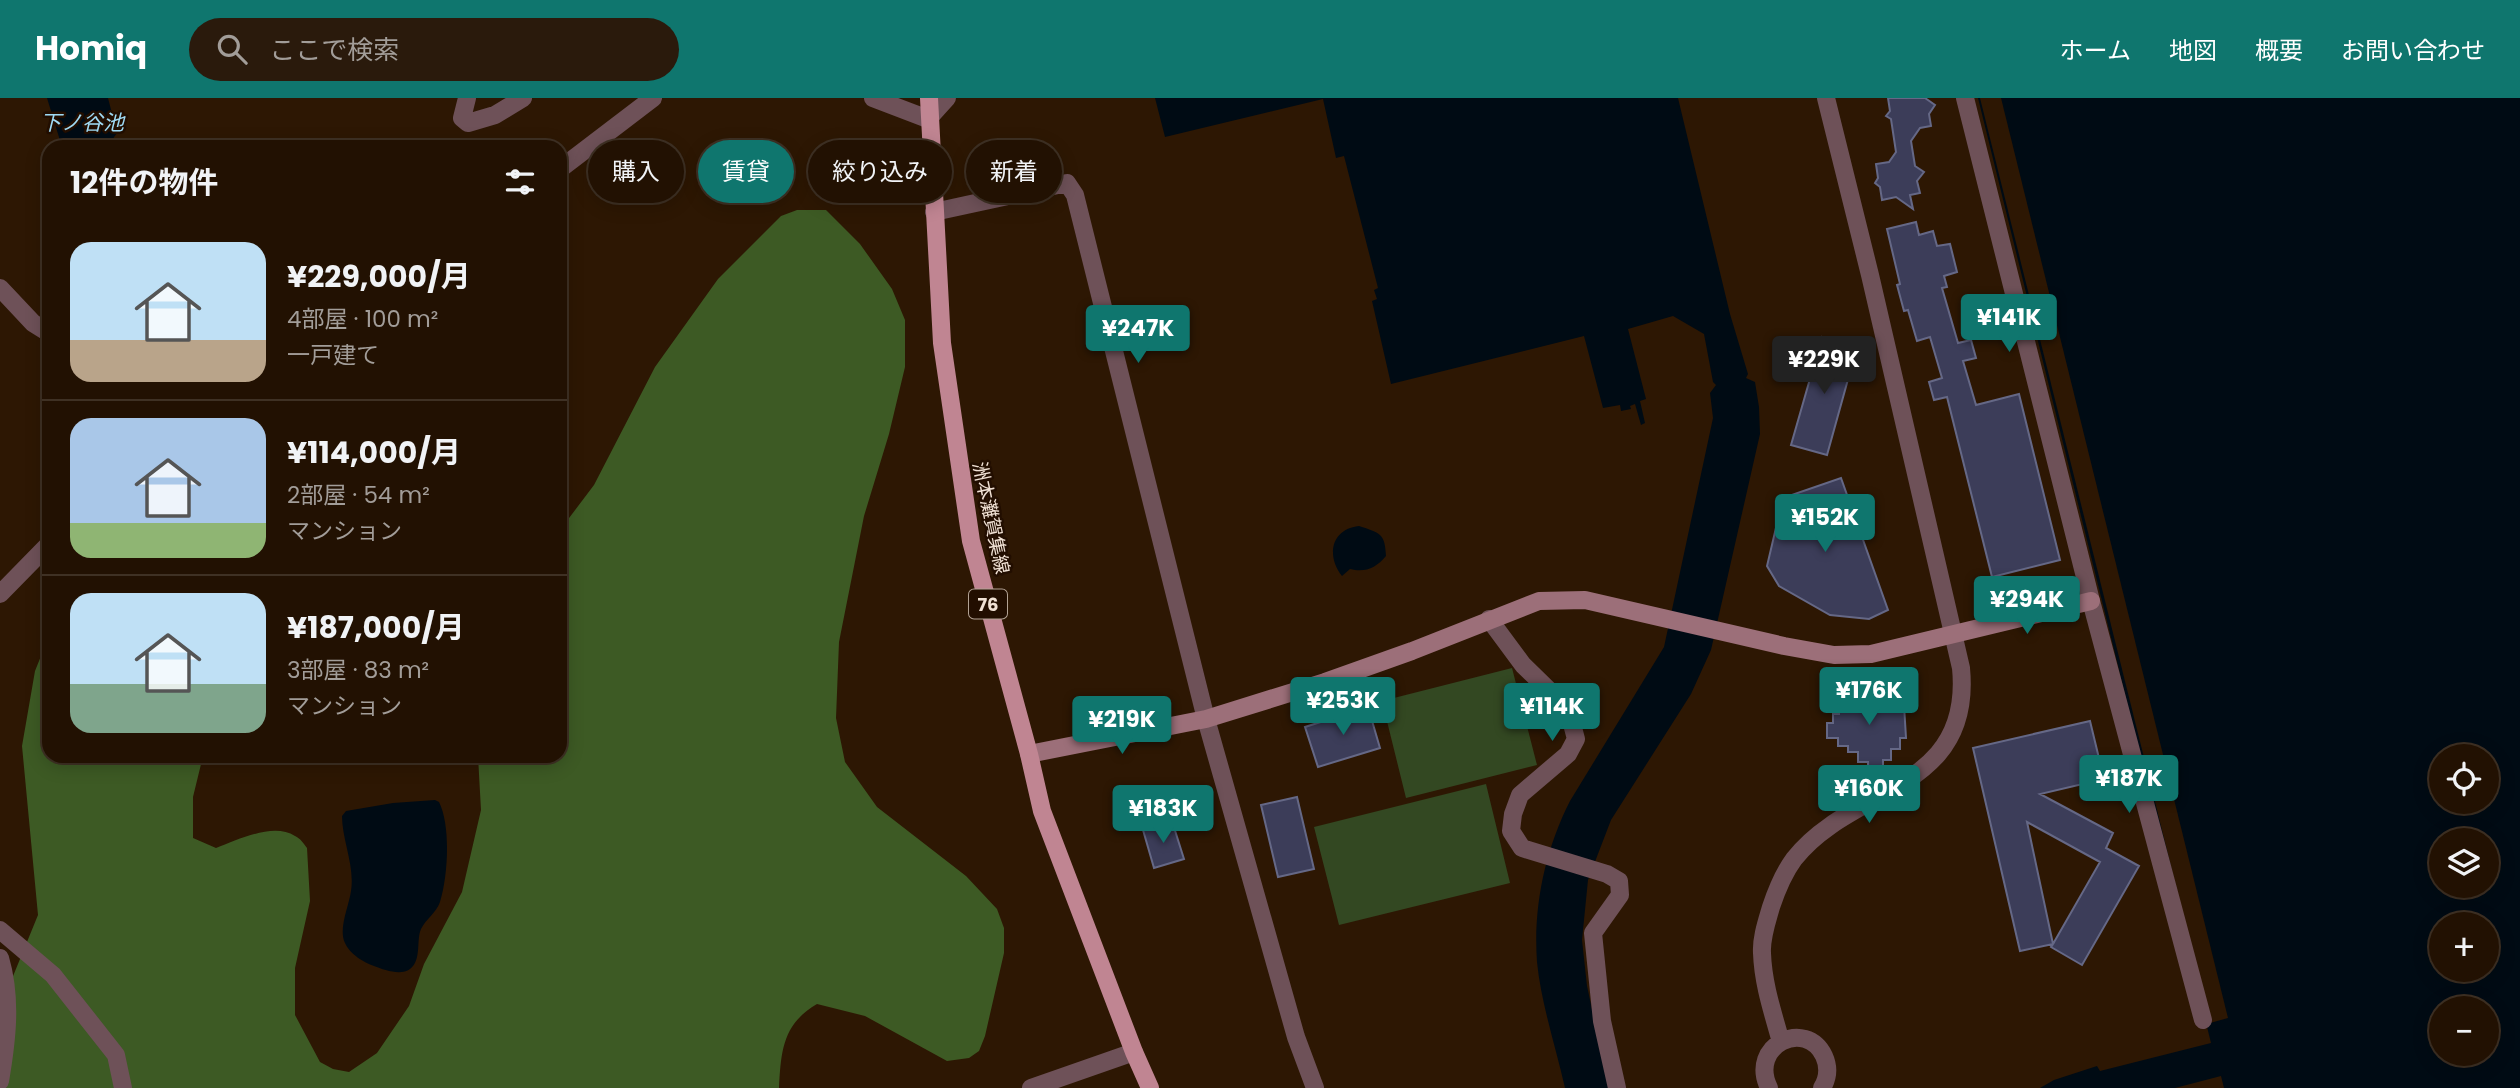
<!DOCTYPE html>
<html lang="ja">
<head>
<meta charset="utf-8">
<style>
	body { margin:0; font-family:Poppins,"Noto Sans JP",sans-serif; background:#2a1a0c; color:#f1f3f6; height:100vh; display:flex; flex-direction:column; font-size:26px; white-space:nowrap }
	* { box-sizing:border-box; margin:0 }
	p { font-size:23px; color:#a29d99 }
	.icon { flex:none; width:38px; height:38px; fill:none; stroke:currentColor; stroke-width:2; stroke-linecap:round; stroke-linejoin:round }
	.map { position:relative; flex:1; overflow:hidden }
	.drawer { position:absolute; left:42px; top:42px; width:525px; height:623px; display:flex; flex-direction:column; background:#221102; border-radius:21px; box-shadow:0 4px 18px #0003,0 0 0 2px #3f3124 }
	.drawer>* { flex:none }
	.banner { position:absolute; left:588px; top:42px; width:665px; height:63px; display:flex; gap:14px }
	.tools { position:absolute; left:2429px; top:646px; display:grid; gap:14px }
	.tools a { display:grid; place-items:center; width:70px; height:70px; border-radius:50%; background:#221102; box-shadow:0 4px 18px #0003,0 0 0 2px #3f3124; font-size:35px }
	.price { position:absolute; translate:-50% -60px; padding:0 16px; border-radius:7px; background:#0f766e; color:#fff; font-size:23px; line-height:46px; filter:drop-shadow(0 2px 4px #0008) }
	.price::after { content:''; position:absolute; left:50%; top:42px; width:21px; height:16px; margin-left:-10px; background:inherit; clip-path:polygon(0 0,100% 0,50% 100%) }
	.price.active { background:#222; color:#fff }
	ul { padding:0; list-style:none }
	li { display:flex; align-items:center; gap:21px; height:175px; padding:0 28px }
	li+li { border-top:2px solid #3f3124 }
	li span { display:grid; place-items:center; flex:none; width:196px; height:140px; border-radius:21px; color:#555 }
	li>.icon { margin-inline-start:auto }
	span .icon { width:84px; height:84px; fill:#fffc; stroke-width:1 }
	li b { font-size:30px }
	h2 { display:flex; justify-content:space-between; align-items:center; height:84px; padding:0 28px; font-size:30px }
	.chip { padding:0 24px; border-radius:32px; background:#221102; box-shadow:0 4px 18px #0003,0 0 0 2px #3f3124; font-size:24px; line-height:63px }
	.chip.active { background:#0f766e; color:#fff }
	header { display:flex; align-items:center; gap:42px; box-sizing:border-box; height:98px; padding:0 35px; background:#0f766e; color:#fff }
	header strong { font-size:33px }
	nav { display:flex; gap:38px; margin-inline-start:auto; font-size:24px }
	.search { width:490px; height:63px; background:#2a1a0c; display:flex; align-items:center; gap:18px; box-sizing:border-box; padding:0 24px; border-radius:38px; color:#a29d99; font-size:26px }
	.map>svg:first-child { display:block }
	.green { fill:#334822 }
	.forest { fill:#3d5a24 }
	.water { fill:#000b14; fill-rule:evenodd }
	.pier { fill:#2d1703 }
	.building { fill:#3c3d59; stroke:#656886; stroke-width:2; fill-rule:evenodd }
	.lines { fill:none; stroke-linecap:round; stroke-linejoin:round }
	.street { stroke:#6e5158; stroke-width:18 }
	.secondary { stroke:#9c6f79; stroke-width:18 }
	.primary { stroke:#c08592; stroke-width:18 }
	.labels { text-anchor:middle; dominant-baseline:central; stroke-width:5; stroke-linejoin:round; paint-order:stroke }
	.shield { fill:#220e00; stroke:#b2a294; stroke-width:2 }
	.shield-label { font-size:18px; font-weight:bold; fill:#f0e1d4 }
	.street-label { font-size:19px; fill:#f0e1d4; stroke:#220e00 }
	.water-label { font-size:21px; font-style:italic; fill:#9fdaf4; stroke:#220e00 }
</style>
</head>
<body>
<header>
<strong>Homiq</strong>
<div class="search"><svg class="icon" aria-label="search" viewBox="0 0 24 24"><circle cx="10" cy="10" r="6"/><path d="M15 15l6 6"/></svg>ここで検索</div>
<nav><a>ホーム</a><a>地図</a><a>概要</a><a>お問い合わせ</a></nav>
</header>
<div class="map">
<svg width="2520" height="990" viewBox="0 0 2520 990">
	<rect width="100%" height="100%" fill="#2d1703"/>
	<!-- green -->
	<path class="green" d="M1512,570L1537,667L1406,700L1382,603Z
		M1486,686L1510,785L1339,827L1314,729Z"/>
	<!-- forest -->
	<path class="forest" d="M797,112H826L860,146L892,191L905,222V269L889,336L864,418L839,544L836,620L845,664L877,709L966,778L997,811L1004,830V855L985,938L979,953L969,960L947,963L865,918L817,906C783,926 781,952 779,990H0V910L38,817L22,648L35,573L49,538V658H203L193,699V740L216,750C238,742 273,724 295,738C300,740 304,746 307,750L310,803L295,870V917L320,964L333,971L349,974L377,955L409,908L424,866L462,794L481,712L478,658H560V432L594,387L655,269L718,181L781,118Z"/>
	<!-- water -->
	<path class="water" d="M47,0H108L117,35L107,49H62Z
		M1155,0H1678L1730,216L1748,276L1746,280L1755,284L1759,309L1760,336L1711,552L1691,596L1611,722L1588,782L1582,842L1587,888L1609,990H1565C1556,950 1541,905 1537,864C1533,809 1545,752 1570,703L1664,549L1713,320L1710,295L1716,287L1713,284L1704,236L1673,218L1628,231L1646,301L1640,303L1645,325L1641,327L1635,306L1630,308L1631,311L1621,313L1620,307L1603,310L1584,238L1391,286L1372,203L1377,201L1374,192L1378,190L1344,58L1336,60L1323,1L1165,39Z
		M1978,0H2520V990H2224L2221,978L2175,990H2040L2054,982L2097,968L2100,973L2211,945ZM2441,658H2487V704H2441ZM2441,742H2487V788H2441ZM2441,826H2487V872H2441ZM2441,910H2487V956H2441Z
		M1359,428C1380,435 1385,435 1386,458C1376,470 1365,475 1350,471L1342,478C1326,458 1331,431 1359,428Z
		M435,702L439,704C451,728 448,778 440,804C436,815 426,821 421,831C416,842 422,862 410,871C401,878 384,872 374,868C364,865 349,855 345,845C338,831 349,808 351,793C355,768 342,742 342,718L346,713L393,705Z"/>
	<!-- pier -->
	<path class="pier" d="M1980,0H2001L2228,920L2210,925Z"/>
	<!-- building -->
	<path class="building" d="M1888,0H1925L1935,7L1929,16L1931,28L1920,30L1911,43L1915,68L1924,74L1917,83L1920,95L1910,97L1913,111L1896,99L1882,102L1880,89L1875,85L1878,80L1876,66L1889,64L1896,54L1891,21L1886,18L1890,13Z
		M1916,124L1919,137L1933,133L1937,148L1950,146L1957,174L1944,178L1947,189L1942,190L1958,245L1971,242L1976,260L1963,263L1976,307L2019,296L2060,462L1992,479L1947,299L1934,302L1929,284L1942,280L1930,239L1917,243L1908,212L1904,213L1897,187L1900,186L1887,131Z
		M1822,239L1857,249L1827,357L1791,347Z
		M1841,380L1888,512L1869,521L1830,517L1779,488L1767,468L1783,400Z
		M1849,593H1883V599H1894V607H1904L1906,640H1900V651H1891V662H1883V671L1868,672V664H1858V654H1848V648H1838V640H1827V625H1833V616H1839V607H1849Z
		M1368,609L1380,650L1318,669L1305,629Z
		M2090,623L2104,681L2040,696L2113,735L2106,750L2139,768L2082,867L2051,849L2053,846L2020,853L1973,650ZM2027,724L2100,764L2053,846Z
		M1297,699L1314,771L1278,779L1261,707Z
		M1172,723L1184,761L1154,770L1143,732Z"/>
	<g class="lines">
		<!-- street -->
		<path class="street" d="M467,0L462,20L468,25L495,17L523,0
			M873,0L928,21L947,0
			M1965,0L2091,503L2203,922
			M560,71L653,0
			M934,114L1067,85L1075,97L1206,621L1296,939L1315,990
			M0,190L33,225L49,235
			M0,496L49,446
			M1489,521L1523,567L1568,611L1576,641L1568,656L1520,697L1513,716L1511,733L1522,750L1607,776L1619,783L1620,797L1593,835L1602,923L1617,990
			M0,832L53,877L116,957L123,990
			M0,860C12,901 7,942 0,983
			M1781,944C1773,915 1763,886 1762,855C1761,840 1767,823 1771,809C1777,791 1783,776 1794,761C1852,687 1973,694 1961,570L1870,177L1826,0
			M1031,990L1134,954
			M1769,990C1748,947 1806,920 1824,958C1829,969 1828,980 1822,990"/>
		<!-- secondary -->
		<path class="secondary" d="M1029,656L1206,621L1325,584L1412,553L1539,503L1585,502L1784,548L1834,557L1871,556L2091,503"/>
		<!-- primary -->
		<path class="primary" d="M929,0L942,245L971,443L1029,656L1042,713L1134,954L1150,990"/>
	</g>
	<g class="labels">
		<!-- shield labels -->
		<rect class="shield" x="969" y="491.5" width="38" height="29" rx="5"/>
		<g class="shield-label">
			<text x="988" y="506">76</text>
		</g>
		<!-- street labels -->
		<g class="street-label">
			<text transform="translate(991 420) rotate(78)">洲本灘賀集線</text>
		</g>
		<!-- water labels -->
		<g class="water-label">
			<text x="82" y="24">下ノ谷池</text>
		</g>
	</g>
</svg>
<div class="tools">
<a><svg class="icon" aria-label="locate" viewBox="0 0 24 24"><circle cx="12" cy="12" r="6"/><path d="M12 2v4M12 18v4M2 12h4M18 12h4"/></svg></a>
<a><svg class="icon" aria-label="layers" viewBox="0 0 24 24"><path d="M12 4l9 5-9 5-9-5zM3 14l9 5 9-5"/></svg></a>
<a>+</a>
<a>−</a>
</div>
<b class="price" style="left:2009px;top:256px">¥141K</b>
<b class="price" style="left:1138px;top:267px">¥247K</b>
<b class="price active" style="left:1824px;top:298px">¥229K</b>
<b class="price" style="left:1825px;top:456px">¥152K</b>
<b class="price" style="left:2027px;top:538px">¥294K</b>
<b class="price" style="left:1869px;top:629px">¥176K</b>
<b class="price" style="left:1343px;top:639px">¥253K</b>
<b class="price" style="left:1552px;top:645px">¥114K</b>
<b class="price" style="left:1122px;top:658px">¥219K</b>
<b class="price" style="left:2129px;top:717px">¥187K</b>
<b class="price" style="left:1869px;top:727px">¥160K</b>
<b class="price" style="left:1163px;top:747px">¥183K</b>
<div class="banner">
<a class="chip">購入</a>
<a class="chip active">賃貸</a>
<a class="chip">絞り込み</a>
<a class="chip">新着</a>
</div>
<section class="drawer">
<h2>12件の物件<svg class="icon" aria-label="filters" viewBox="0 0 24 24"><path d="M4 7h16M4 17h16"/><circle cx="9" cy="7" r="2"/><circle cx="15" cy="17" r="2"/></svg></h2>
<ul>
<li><span style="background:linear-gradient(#bfe0f5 70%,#b9a48a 0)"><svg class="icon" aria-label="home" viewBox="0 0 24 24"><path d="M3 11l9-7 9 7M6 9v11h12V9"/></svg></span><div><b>¥229,000/月</b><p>4部屋 · 100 m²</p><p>一戸建て</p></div></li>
<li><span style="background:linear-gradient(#a9c7e8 75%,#8fb573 0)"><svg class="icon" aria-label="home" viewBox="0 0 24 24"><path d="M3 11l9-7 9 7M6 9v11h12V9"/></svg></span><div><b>¥114,000/月</b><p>2部屋 · 54 m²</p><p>マンション</p></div></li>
<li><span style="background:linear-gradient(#bfe0f5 65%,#7fa58c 0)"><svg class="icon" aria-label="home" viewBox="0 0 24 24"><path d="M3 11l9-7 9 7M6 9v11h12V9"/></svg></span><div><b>¥187,000/月</b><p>3部屋 · 83 m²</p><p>マンション</p></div></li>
</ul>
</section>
</div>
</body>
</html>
